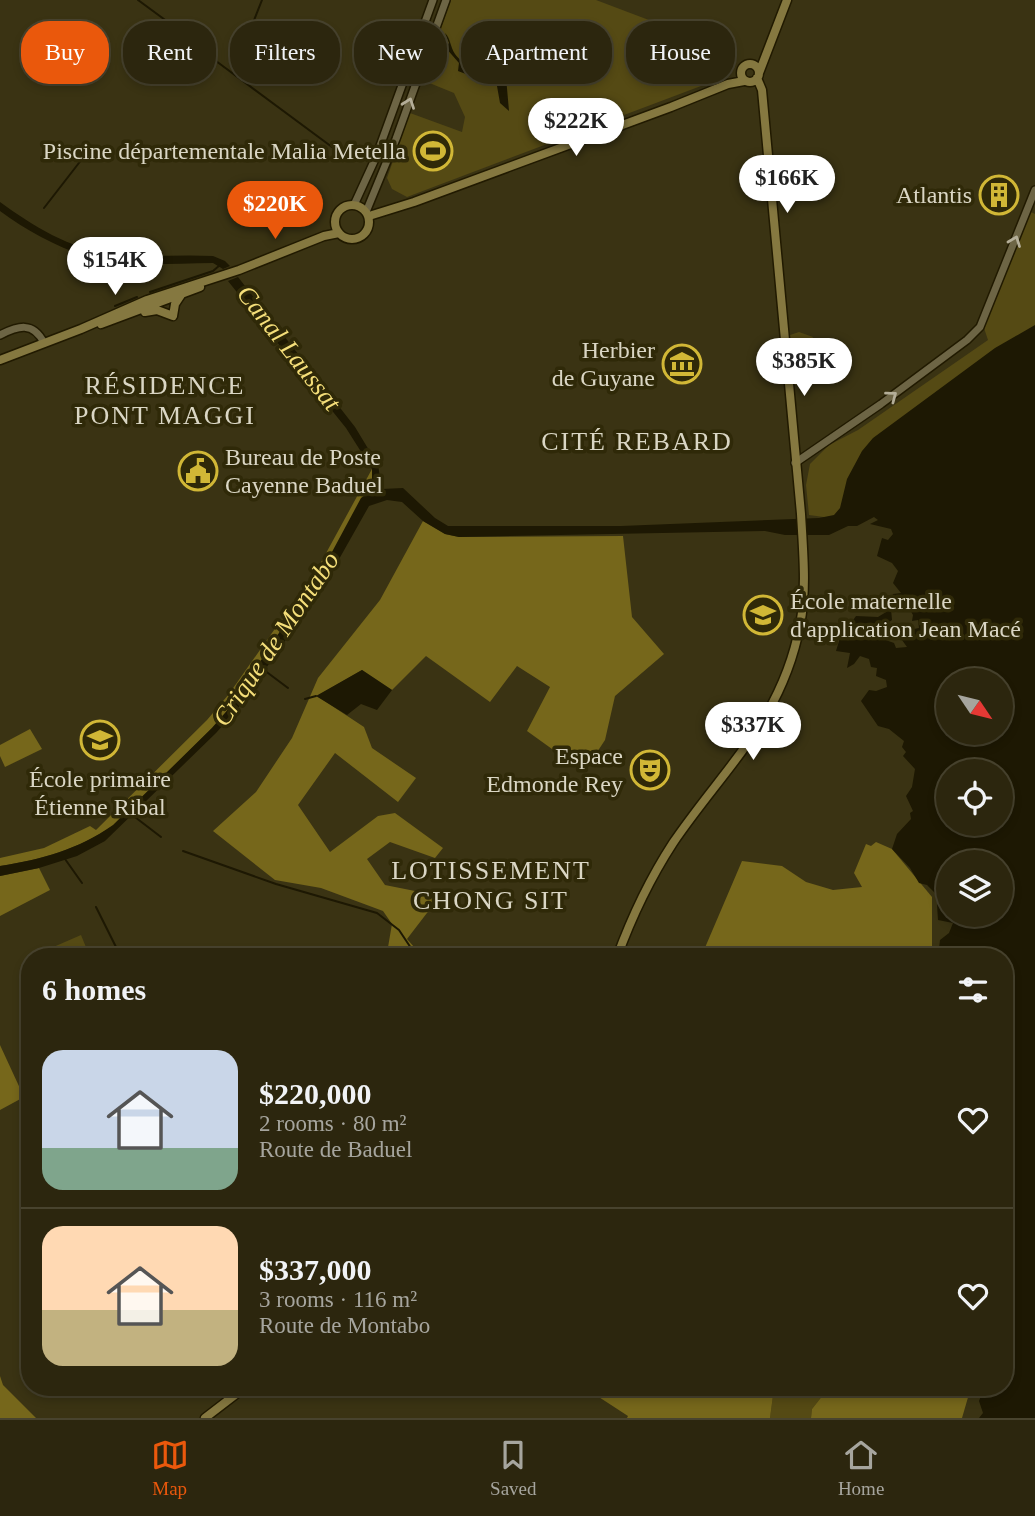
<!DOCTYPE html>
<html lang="en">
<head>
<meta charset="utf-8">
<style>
	body { margin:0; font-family:"Times New Roman",serif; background:#38321c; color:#f1f3f6; height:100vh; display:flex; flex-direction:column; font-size:26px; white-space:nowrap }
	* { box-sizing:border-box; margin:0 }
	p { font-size:23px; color:#a6a59e }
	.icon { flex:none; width:38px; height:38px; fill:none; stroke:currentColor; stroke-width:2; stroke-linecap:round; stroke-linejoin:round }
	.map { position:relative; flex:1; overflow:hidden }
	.details { position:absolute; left:21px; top:948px; width:992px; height:448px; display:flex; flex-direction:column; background:#2c260e; border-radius:28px; box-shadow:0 4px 10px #0003,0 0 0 2px #48432e }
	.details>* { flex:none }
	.top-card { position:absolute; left:21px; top:21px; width:994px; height:63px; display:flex; gap:14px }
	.needle { width:46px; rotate:125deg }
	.fabs { position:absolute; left:936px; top:668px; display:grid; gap:14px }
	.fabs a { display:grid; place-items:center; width:77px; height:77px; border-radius:50%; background:#2c260e; box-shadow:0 4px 10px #0003,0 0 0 2px #48432e; font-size:35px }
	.price { position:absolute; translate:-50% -60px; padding:0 16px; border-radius:24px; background:#fff; color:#222; font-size:23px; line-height:46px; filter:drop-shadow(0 2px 4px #0008) }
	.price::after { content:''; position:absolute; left:50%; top:42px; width:21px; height:16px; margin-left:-10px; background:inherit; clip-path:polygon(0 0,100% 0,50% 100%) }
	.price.selected { background:#ea580c; color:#fff }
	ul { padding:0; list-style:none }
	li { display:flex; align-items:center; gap:21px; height:175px; padding:0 21px }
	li+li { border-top:2px solid #48432e }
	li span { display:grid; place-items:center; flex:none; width:196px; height:140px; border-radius:21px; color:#555 }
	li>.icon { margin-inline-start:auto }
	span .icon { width:84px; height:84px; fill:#fffc; stroke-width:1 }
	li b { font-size:30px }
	h2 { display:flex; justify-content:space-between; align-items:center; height:84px; padding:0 21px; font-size:30px }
	.tag { padding:0 24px; border-radius:28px; background:#2c260e; box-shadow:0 4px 10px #0003,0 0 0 2px #48432e; font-size:24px; line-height:63px }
	.tag.selected { background:#ea580c; color:#fff }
	.menu { display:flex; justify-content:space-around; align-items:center; height:98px; border-top:2px solid #48432e; background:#2c260e; font-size:19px; color:#a6a59e }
	.menu a { display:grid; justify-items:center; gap:4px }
	.menu .selected { color:#ea580c }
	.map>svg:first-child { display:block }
	.green { fill:#554a14 }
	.forest { fill:#76671b }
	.water { fill:#1d1803; fill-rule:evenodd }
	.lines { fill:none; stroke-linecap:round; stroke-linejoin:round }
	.stream { stroke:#1d1803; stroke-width:2 }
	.tertiary-casing { stroke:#211a00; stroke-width:10 }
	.secondary-casing { stroke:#211a00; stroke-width:11 }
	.tertiary { stroke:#6d6545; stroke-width:7 }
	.secondary { stroke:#857840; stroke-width:8 }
	.oneway { stroke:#b4ae98 }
	.labels { text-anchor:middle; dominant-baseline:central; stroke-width:7; stroke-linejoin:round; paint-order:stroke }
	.poi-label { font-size:24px; fill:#dad6c4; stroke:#2f2908; text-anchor:end }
	.water-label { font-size:26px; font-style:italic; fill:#f4de79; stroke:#2f2908 }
	.neighbourhood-label { font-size:26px; letter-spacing:2px; fill:#dad6c4; stroke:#2f2908 }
</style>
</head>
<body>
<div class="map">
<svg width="1035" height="1418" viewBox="0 0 1035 1418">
	<rect width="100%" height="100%" fill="#3a3313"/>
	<!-- green -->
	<path class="green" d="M451,0H596L736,53L722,74L705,75L701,86L407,197L392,189L387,178L410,113L462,132L465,117L454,93L422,80Z
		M1031,212L1035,214V389L886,502L831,518L809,515L806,485L810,464L829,445L858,430L988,340L984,328Z
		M799,332L813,337L796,385H792L790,335Z
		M81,935L90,957H36L35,955Z
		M774,1388H820L823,1395L812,1409L811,1418H770Z"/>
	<!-- forest -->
	<path class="forest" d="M372,469V490L311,591L281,630L232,705L212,728L114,825C77,850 43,859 0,866V858L44,848L90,826L96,830L207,720L229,694L319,566Z
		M423,521L445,534L459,537L623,536L632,617L664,654L615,696L605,740L584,772L527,731L550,687L517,666L490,702L426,656L392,690L362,670L317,696L364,727L372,748L416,778L398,802L335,753L298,805L330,852L378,816L395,813L443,848L435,858L390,842L367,859L385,885L440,896L407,939L423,957H392L387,953L392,924L383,911L321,888L275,880L213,831L256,792L292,738L318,678L380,600Z
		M30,729L42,749L5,767L0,756V745Z
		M876,842L892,849L932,897V957H701L742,861L782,866L806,882L833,890L862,887L854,873L866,844L871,846Z
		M39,868L50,890L0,916V876Z
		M0,1045L24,1097L0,1110Z
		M0,1376L3,1385L36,1418H0Z
		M585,1388H774L770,1418H627L628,1416Z
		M820,1388H959L969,1394L962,1418H811L812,1409L823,1395Z"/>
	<!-- water -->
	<path class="water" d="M445,33C451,39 450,47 455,54C460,62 479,73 487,77L493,74L506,77L509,111L500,103L497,86L458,71L459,63L445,47L449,43Z
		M0,202C33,226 70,249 111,254C145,258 179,254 213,256L225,261L230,266L223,269L213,263C187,263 159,265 133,264C84,262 38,239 0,211Z
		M238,277L355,427L378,465L382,489L403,488L435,518L448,526H621L819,518L834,515L840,508L847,479L862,451L873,438L995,348L1035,325V1418H979L983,1413L979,1401L984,1388H1004V957H938L940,940L949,933L953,923L938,920L937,904L941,899L927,885L919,883L910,868L892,849L897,834L911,819L910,813L913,811L906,796L912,787L915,769L903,756L906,752L902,747L904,741L889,729L878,726L861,701L869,690L876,691L887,687L886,680L876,676L877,668L871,667L869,659L860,656L854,664L847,668L850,653L836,651L844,625L851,623L856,616L878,617L891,609L892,620L881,628L880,638L894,643L896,648L907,647L902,640L905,638L904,631L919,628L918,620L912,621L913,615L909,608L899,604L896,608L890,601L893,594L901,593L893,583L898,571L892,563L877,556L882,538L888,540L893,534L891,529L870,524L878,520L874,517L857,526H848L829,535H785L765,531L459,537L445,534L423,521L402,502L387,500L369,506L325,584L238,708L216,733L105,841L77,856L39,868L0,876V866C43,859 77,850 113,825L212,728L232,705L281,630L311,591L361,498L372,490V469L346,428L228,281ZM948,681H1001V733H948ZM948,772H1001V824H948ZM948,863H1001V915H948Z
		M362,670L392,690L377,710L361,704L347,715L316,696Z"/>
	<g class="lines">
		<!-- stream -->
		<path class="stream" d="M138,0L210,53
			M216,61L332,147
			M234,71L262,0
			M44,208L82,159
			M150,292L213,271L220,265
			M115,306L137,297
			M264,670L288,688
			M305,699L316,696
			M131,814L161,837
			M183,851L276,884L377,913L399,930L417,957
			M65,859L82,883
			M96,907L121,957"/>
		<defs>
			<path id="tertiary" d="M354,205L376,157L433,0
				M366,212L396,139L446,0
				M0,335C18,326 33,321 44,343
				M795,463L881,404L967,340L980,327L1035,190"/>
			<path id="secondary" d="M741 73a9 9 0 1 1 18 0a9 9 0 1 1-18 0Z
				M759,73L787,0
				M335 222a17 17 0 1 1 34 0a17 17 0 1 1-34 0Z
				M369,216L414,202L671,107L728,84L744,81
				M145,312L157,310L173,316L175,304L181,295
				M101,324L200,287
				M0,360L81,329L147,300L239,270L324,236L339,233
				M617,957C632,916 649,880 673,843C724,768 782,720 800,625C807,590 803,550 801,514L762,90L757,78
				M205,1418L244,1388"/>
		</defs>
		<!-- tertiary casing -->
		<use href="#tertiary" class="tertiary-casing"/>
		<!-- secondary casing -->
		<use href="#secondary" class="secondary-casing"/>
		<!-- tertiary -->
		<use href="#tertiary" class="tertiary"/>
		<!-- secondary -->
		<use href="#secondary" class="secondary"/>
	</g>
	<!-- one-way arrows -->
	<defs><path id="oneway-chevron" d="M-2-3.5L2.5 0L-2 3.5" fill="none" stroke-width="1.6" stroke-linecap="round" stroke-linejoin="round" transform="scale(1.75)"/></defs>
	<g class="oneway">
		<use href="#oneway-chevron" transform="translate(409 103) rotate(-70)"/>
		<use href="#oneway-chevron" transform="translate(1015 241) rotate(-69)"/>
		<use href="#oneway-chevron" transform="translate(892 396) rotate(-37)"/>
	</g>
	<!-- icons -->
	<defs>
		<symbol id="stadium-ring" viewBox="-11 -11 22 22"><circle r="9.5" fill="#2f2908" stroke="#d1b736" stroke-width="1.5"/><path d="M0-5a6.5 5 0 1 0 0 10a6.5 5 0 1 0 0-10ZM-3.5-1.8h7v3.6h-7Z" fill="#d1b736"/></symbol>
		<symbol id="building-ring" viewBox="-11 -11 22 22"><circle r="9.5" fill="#2f2908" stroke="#d1b736" stroke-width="1.5"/><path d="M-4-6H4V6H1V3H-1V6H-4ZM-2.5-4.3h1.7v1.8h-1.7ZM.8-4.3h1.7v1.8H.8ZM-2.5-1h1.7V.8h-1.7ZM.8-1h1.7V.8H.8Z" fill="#d1b736"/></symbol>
		<symbol id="museum-ring" viewBox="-11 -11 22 22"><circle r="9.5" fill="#2f2908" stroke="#d1b736" stroke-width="1.5"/><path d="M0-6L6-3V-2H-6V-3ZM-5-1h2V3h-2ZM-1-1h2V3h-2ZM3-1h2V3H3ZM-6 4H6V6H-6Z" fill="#d1b736"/></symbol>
		<symbol id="civic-ring" viewBox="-11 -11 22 22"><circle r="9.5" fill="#2f2908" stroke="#d1b736" stroke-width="1.5"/><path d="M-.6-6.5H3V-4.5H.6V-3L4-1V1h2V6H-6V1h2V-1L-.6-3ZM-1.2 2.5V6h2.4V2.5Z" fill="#d1b736"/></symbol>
		<symbol id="school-ring" viewBox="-11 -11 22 22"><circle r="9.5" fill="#2f2908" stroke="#d1b736" stroke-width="1.5"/><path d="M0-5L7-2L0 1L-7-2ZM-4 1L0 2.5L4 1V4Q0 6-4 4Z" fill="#d1b736"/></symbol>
		<symbol id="theatre-ring" viewBox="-11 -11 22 22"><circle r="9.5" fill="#2f2908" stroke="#d1b736" stroke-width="1.5"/><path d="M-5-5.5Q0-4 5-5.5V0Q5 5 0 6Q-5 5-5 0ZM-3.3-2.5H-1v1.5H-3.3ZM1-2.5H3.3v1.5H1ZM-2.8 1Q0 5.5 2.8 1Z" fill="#d1b736"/></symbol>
	</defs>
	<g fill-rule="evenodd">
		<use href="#stadium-ring" x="411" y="129" width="44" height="44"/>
		<use href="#building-ring" x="977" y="173" width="44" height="44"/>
		<use href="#museum-ring" x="660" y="342" width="44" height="44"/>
		<use href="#civic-ring" x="176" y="449" width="44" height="44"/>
		<use href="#school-ring" x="741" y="593" width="44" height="44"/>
		<use href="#school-ring" x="78" y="718" width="44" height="44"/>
		<use href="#theatre-ring" x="628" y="748" width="44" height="44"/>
	</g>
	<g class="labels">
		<!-- poi labels -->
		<g class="poi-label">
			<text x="406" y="151">Piscine départementale Malia Metella</text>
			<text x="972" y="195">Atlantis</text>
			<text x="655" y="350">Herbier<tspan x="655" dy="28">de Guyane</tspan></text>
			<text x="225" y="457" text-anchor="start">Bureau de Poste<tspan x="225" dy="28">Cayenne Baduel</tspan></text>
			<text x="790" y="601" text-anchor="start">École maternelle<tspan x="790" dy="28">d'application Jean Macé</tspan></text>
			<text x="623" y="756">Espace<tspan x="623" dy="28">Edmonde Rey</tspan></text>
			<text x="100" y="779" text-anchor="middle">École primaire<tspan x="100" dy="28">Étienne Ribal</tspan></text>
		</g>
		<!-- water labels -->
		<g class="water-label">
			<text transform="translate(289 348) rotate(52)">Canal Laussat</text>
			<text transform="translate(276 639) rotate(-56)">Crique de Montabo</text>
		</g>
		<!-- neighbourhood labels -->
		<g class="neighbourhood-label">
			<text x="165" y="385">RÉSIDENCE<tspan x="165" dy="30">PONT MAGGI</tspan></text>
			<text x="637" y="441">CITÉ REBARD</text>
			<text x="491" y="870">LOTISSEMENT<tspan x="491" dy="30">CHONG SIT</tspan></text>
		</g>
	</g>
</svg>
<div class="fabs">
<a><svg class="needle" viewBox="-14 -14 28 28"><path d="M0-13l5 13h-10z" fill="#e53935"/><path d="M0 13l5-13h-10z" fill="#a6a59e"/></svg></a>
<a><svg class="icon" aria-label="locate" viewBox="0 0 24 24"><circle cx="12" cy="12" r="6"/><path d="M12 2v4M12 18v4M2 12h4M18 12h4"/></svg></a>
<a><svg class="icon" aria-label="layers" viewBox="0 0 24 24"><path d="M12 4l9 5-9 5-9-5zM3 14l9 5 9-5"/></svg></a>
</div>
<b class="price" style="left:576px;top:158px">$222K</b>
<b class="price" style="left:787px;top:215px">$166K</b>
<b class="price selected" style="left:275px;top:241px">$220K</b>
<b class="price" style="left:115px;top:297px">$154K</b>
<b class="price" style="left:804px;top:398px">$385K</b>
<b class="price" style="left:753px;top:762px">$337K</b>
<div class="top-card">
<a class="tag selected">Buy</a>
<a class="tag">Rent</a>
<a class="tag">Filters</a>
<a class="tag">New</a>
<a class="tag">Apartment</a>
<a class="tag">House</a>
</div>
<section class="details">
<h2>6 homes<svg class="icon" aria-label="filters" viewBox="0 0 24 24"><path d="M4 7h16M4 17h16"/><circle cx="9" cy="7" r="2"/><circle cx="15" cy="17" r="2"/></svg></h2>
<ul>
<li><span style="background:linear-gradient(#c9d6e8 70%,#7fa58c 0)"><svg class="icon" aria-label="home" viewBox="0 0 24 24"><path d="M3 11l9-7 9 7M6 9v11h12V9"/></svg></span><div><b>$220,000</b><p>2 rooms · 80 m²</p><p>Route de Baduel</p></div><svg class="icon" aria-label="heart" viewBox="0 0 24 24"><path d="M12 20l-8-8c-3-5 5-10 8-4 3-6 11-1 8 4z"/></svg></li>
<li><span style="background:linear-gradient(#ffd9b3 60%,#c2b280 0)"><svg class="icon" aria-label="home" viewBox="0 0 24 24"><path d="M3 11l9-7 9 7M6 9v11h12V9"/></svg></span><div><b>$337,000</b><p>3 rooms · 116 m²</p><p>Route de Montabo</p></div><svg class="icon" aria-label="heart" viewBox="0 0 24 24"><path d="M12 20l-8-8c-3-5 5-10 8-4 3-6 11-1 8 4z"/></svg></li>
</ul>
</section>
</div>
<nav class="menu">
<a class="selected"><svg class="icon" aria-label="map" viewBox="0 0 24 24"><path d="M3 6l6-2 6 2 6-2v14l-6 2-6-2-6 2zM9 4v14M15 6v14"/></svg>Map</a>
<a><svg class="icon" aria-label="saved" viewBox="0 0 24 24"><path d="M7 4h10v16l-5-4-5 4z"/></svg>Saved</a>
<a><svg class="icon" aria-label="home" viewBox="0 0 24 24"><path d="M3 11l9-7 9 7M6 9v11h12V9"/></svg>Home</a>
</nav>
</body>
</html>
